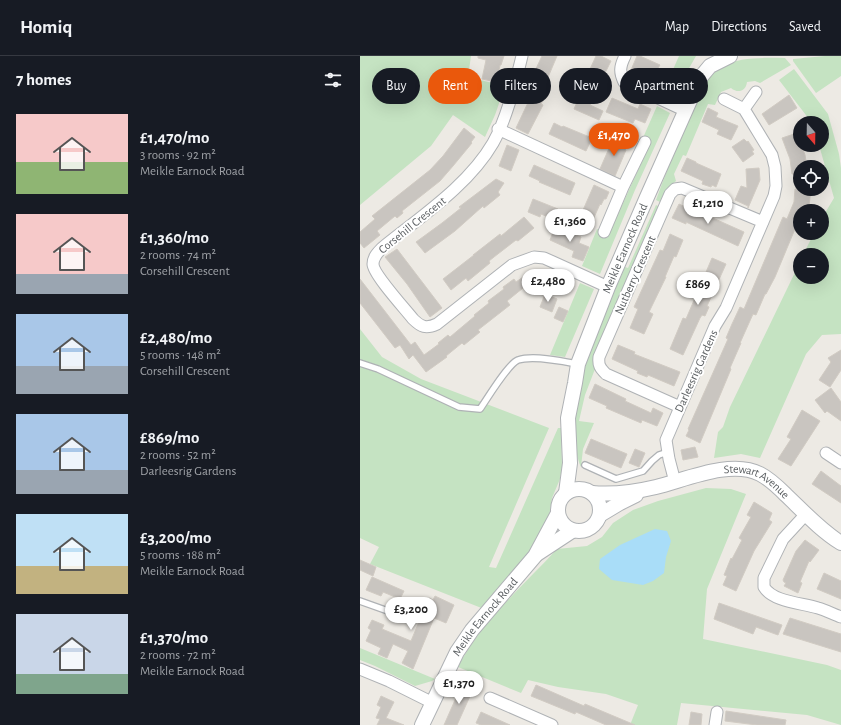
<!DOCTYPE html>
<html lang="en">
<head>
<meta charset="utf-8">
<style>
	body { margin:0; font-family:"Alegreya Sans",sans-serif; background:#242831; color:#f1f3f6; height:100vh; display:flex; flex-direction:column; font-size:15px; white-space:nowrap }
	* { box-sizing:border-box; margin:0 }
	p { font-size:13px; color:#9ea1a6 }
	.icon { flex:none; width:22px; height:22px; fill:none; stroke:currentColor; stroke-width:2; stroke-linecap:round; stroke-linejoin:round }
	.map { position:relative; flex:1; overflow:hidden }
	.panel { display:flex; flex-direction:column; background:#171b24; width:360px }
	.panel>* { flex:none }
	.guide { position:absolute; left:12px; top:12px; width:380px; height:36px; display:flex; gap:8px }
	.needle { width:26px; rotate:160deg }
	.fabs { position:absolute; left:433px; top:60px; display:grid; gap:8px }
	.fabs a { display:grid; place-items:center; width:36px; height:36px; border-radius:50%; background:#171b24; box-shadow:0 4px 16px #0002; font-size:20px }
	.price { position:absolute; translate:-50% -34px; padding:0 9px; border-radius:14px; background:#fff; color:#222; font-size:13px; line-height:26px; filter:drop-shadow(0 1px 2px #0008) }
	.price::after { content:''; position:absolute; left:50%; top:24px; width:12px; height:9px; margin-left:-6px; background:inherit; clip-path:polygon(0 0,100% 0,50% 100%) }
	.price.active { background:#ea580c; color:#fff }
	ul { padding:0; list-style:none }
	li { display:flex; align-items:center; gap:12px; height:100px; padding:0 16px }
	li span { display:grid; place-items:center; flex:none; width:112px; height:80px; border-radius:0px; color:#555 }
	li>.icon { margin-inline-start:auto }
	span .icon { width:48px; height:48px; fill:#fffc; stroke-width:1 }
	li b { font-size:17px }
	h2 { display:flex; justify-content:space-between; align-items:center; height:48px; padding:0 16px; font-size:17px }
	.pill { padding:0 14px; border-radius:18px; background:#171b24; box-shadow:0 4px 16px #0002; font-size:14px; line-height:36px }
	.pill.active { background:#ea580c; color:#fff }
	header { display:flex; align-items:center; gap:24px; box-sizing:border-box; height:56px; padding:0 20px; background:#171b24; border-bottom:1px solid #363941 }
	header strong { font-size:19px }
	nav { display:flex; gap:22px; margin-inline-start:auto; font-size:14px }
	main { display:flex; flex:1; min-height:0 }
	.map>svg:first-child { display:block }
	.green { fill:#c5e3c2 }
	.water { fill:#a9ddf8 }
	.building { fill:#c9c5c0; stroke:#d1cbc3 }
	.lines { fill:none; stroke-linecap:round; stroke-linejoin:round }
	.service-casing { stroke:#afb2b5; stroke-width:8 }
	.minor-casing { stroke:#afb2b5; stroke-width:13 }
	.tertiary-casing { stroke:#afb2b5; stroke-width:16 }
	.service { stroke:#fff; stroke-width:5.5 }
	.minor { stroke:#fff; stroke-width:11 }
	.tertiary { stroke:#fff; stroke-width:14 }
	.labels { text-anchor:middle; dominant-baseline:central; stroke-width:4; stroke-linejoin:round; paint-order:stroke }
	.street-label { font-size:12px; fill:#5c6063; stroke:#fff }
</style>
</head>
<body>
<header>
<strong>Homiq</strong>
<nav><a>Map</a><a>Directions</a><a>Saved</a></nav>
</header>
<main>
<section class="panel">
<h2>7 homes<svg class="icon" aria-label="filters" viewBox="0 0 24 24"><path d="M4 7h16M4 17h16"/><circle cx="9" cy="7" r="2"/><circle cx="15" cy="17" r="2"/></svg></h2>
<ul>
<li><span style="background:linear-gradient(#f6c9c9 60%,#8fb573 0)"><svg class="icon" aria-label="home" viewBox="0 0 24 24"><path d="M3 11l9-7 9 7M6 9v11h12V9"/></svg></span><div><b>£1,470/mo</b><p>3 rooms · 92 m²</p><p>Meikle Earnock Road</p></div></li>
<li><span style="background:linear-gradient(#f6c9c9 75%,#9aa5b1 0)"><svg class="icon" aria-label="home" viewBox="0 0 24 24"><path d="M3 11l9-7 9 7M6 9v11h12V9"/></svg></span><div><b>£1,360/mo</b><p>2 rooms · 74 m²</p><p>Corsehill Crescent</p></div></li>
<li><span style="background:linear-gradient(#a9c7e8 65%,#9aa5b1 0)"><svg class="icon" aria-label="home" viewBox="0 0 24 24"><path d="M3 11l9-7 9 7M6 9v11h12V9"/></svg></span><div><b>£2,480/mo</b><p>5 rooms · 148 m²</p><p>Corsehill Crescent</p></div></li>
<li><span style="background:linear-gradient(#a9c7e8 70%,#9aa5b1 0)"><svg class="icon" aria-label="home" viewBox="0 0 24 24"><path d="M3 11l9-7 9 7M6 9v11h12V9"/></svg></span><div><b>£869/mo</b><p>2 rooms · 52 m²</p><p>Darleesrig Gardens</p></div></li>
<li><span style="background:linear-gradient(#bfe0f5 65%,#c2b280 0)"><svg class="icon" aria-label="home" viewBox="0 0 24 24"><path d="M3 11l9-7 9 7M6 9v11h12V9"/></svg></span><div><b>£3,200/mo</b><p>5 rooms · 188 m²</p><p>Meikle Earnock Road</p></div></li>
<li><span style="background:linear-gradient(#c9d6e8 75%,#7fa58c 0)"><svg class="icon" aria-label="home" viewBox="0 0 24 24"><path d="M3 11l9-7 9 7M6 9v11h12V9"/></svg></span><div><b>£1,370/mo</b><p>2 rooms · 72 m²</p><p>Meikle Earnock Road</p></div></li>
</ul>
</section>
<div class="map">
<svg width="481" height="669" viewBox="0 0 481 669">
	<rect width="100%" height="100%" fill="#edeae4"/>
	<!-- green -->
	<path class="green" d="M0,0H111L108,21L145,30L135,59L125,81L93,59L71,90L0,149Z
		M319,0H336L324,21L316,41L303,36Z
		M465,0H481V20L456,37L433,5V3Z
		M425,2L431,9L400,27L395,25L387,26C386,35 378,38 371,32L361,36L355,49L348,48L326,100L323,99L314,118L316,125L309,131L302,147L296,144C305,118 316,93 327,67C332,55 337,40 345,28C349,22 355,15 362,11C380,0 405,2 425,2Z
		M434,13L468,58L479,98L481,112V278L462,279L446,298L400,402L381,398L354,402L358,376L363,371L370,351L440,206V221H462V199H443L454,177H462V162L474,142L459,89H462V67H452L419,24Z
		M297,50L310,57L275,134L240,218L222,210L237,173L242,174L241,179L247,182L290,88L282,84Z
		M296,149L300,151L233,308L235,313L225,339L219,365L234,367L223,393L221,411C214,396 216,382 216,366H214L228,296L265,211L268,212Z
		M220,227L234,233L205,301L190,299Z
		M0,273L22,301L61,323L189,372L129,511L136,512L198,372H201L202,411L200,423L192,442L189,461L178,487L124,553L10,508L19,491L0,482Z
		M346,432L371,433L386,438L347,533L343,583L467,609L481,614V669L447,659L321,647L317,669H270L278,649L246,638L198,631L168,624L161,637L98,611C121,566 163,530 197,493L227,490L242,481L253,467L273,454L298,445Z
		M0,592L75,623L72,625L55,630L15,610L0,604Z"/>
	<!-- water -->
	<path class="water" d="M295,473L307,475L311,485L306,501L304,517L293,525L283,529L252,524L239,513L240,503L260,489Z"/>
	<!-- building -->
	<path class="building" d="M118,0H144L141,9H140L137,26L122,23L126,4L118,2Z
		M182,0H197L186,26L190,28L181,48L183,49L168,78L156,72L174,34L172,33L178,19L174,17Z
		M236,0H241L251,5L242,23L237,21L228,44L232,45L230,49L243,55L239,64L214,53L221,37L216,35L221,23L225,24Z
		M277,0H280L300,9L298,12L308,16L302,30L291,26L292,23L271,14Z
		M429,39L437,52L409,69L402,58Z
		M252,42L278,53L280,48L291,53L285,67L275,63L273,67L246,56Z
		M348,52L358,57L356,61L378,70L371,84L357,78L359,74L342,66Z
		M194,67L202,71L203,70L232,82L226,95L189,78Z
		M104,72L115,81L111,86L112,87L93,110L80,125L42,155L43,157L37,162L35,160L17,175L20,179L4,192L0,187V176L15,163L12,160L70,114L83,100Z
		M437,77L445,99L447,111H440V117L432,118L430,103L422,82Z
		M254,81L268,87L265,93L266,94L255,120L240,113Z
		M384,83L387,86L388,85L394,94L392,95L394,98L383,106L372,91Z
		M147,89L159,94L151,115L139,110Z
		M327,102L336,106V107L361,118L356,131L352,129L351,131L342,128L343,125L321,115Z
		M174,109L215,127L210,139L179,126L180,125L169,120Z
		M399,112L400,124L388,152V150L375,144L381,130L387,132L386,113Z
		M136,123L144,127L138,136L140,139L124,152L123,150L95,175L65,197L56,186L82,167L101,152L99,151Z
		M234,129L249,136L246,143H244L241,149L240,148L232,166L220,161Z
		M435,133H451L449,150L447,155H440V161L415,221L406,238H405L396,259L393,258L380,287H381L370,312L371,313L340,387L326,380L329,374L328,373L368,283L366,282L372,268L380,251L384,253L423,161L427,163L434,146Z
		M173,143L198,153L193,163L181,158L180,161L168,156Z
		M319,148L336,156L337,155L384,176L378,190L326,166V168L312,162Z
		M164,161L174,172L158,185L156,184L134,201L129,205L130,207L108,225L106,222L91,234L83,223L114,199H113L140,178L141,180Z
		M195,171L221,181L219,187L229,191L223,205L212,201L214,195L190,184Z
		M310,178L323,184L316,201L314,200L305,221H306L289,256L293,258L284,278L270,272L278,253L274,251L300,194L303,195Z
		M37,193L82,252L70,261L47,228L25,201Z
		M352,202L366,208L347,250L349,251L345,260L342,259L340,262L323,299L310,293L323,262L326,263L332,249Z
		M186,220L199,225L194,237L181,231Z
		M163,221L168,228L147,245L150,249L118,274L120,276L104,289L102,287L86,300L87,301L66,316L53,299L49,303L40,289L35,292L0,247V223L51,289L55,286L64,299L79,288L78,287L88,279L90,281L115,260L114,259L129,247L128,245L144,233L143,231L154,223L156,226Z
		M185,238L197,243L192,256L180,251Z
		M199,251L208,255L203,266L194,262Z
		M258,289L275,296L274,298L320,316L314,330L288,319L287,321L277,317L278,315L252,303Z
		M481,294V314L470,331L459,324L471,306L468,302Z
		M235,328L266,343L265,345L291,357L293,352L303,357L297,370L282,364L281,367L246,352L247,350L229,342Z
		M471,332L481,346V365L467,355L465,357L455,344Z
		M442,354L460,365L431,410L418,403L431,383L427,381Z
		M231,383L267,398L261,412L225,397Z
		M335,391L338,401L323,404L321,394Z
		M275,393L285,397L279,411L269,407Z
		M461,415L481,430V447L452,428Z
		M394,446L412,457L409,464L412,466L394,495L376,535L363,529L367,520L364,519L371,502L372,503L382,484L379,482L391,461L387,459Z
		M445,484L459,494L450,506L449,505L440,526L442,527L438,537L424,530L426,527L424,526L423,524L436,495Z
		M0,504L16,511L13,520L0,514Z
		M464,517L481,525V543L457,533Z
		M12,521L44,535L40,543L23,536L21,540L6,534Z
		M75,540L94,549L86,567L74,562L53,613L42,607L48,595L33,588L27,602L18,598L21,592L6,585L11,574L8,572L12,564L24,569L22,573L51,585L61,561L54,558L60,546L66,548L69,542L73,544Z
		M359,547L422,569L418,579L396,571L393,578L354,563Z
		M430,562L481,578V596L423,578Z
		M103,626L114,631L106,649L97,669H84Z
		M176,629L224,650L225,648L275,669H246L216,656L215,658L171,640Z
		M21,640L34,646L26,662L44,669H17L20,663L16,662L21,651L17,649Z
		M366,655L426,664L425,669H397L365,665Z
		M121,656L150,669H121L116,667Z
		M331,656L342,658L341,669H329Z"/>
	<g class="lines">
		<defs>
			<path id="service" d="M0,307L18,313L99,351L120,353C127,343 148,308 158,304C173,299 202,305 217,308
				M225,409L256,423L283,415L292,405L299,399L308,396
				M0,545L42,560"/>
			<path id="minor" d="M162,0C155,28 147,62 133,87C108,130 60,161 22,192C18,196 13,201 13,208C13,218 46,254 53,263C61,271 66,273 77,268L152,209L174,201L184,202L193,206L248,231
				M265,0C260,10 259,16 264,26L326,55
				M384,53L396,36
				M138,73L263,131
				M244,176L263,131L285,86
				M320,351L246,318C240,312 238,309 239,301L310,138L315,133L322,132L403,166
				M466,397L481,407
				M315,426L309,403L306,384L355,270L366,252L414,140L416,130L415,111L412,99L384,53L364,43
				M446,458L423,483L404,522V531C413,546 442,547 458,552C465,554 473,558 481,561
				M0,613L29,625L73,647
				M130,642L192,669
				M355,669L357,656"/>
			<g id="tertiary">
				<circle cx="219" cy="454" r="21"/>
				<path id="s1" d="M206,437L210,407L208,362L215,327L218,308L248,231L287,141L340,22L350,10L370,0"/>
				<path id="s2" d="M232,437C253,439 275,436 296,431C325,424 371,403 400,418C410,423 418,431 426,439C443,455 460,474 481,487"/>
				<path d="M240,459L260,447L276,439"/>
				<path d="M177,498L212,475"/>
				<path id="s3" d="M62,669L97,596L112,574L175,500L197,459"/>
			</g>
		</defs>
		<!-- service casing -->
		<use href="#service" class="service-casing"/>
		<!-- minor casing -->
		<use href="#minor" class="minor-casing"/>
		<!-- tertiary casing -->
		<use href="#tertiary" class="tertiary-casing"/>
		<!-- service -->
		<use href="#service" class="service"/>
		<!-- minor -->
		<use href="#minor" class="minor"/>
		<!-- tertiary -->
		<use href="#tertiary" class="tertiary"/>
	</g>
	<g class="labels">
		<!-- street labels -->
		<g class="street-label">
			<text transform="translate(52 169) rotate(-39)">Corsehill Crescent</text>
			<text stroke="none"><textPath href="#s1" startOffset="255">Meikle Earnock Road</textPath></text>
			<text transform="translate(275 219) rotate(-66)">Nutberry Crescent</text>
			<text transform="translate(336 315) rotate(-66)">Darleesrig Gardens</text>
			<text stroke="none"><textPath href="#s2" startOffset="171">Stewart Avenue</textPath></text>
			<text stroke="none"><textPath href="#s3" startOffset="126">Meikle Earnock Road</textPath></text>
		</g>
	</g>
</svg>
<div class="fabs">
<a><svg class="needle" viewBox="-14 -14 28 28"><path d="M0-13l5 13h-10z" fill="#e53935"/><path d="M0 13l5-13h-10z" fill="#9ea1a6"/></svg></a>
<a><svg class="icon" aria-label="locate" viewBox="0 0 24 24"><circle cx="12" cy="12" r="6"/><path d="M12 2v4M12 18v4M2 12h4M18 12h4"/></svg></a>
<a>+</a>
<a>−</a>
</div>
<b class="price active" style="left:254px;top:101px">£1,470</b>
<b class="price" style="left:348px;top:169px">£1,210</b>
<b class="price" style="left:210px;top:187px">£1,360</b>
<b class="price" style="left:188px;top:247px">£2,480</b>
<b class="price" style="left:338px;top:250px">£869</b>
<b class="price" style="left:51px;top:575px">£3,200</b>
<b class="price" style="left:99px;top:649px">£1,370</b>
<div class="guide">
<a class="pill">Buy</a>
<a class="pill active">Rent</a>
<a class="pill">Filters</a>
<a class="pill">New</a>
<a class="pill">Apartment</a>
</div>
</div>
</main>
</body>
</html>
